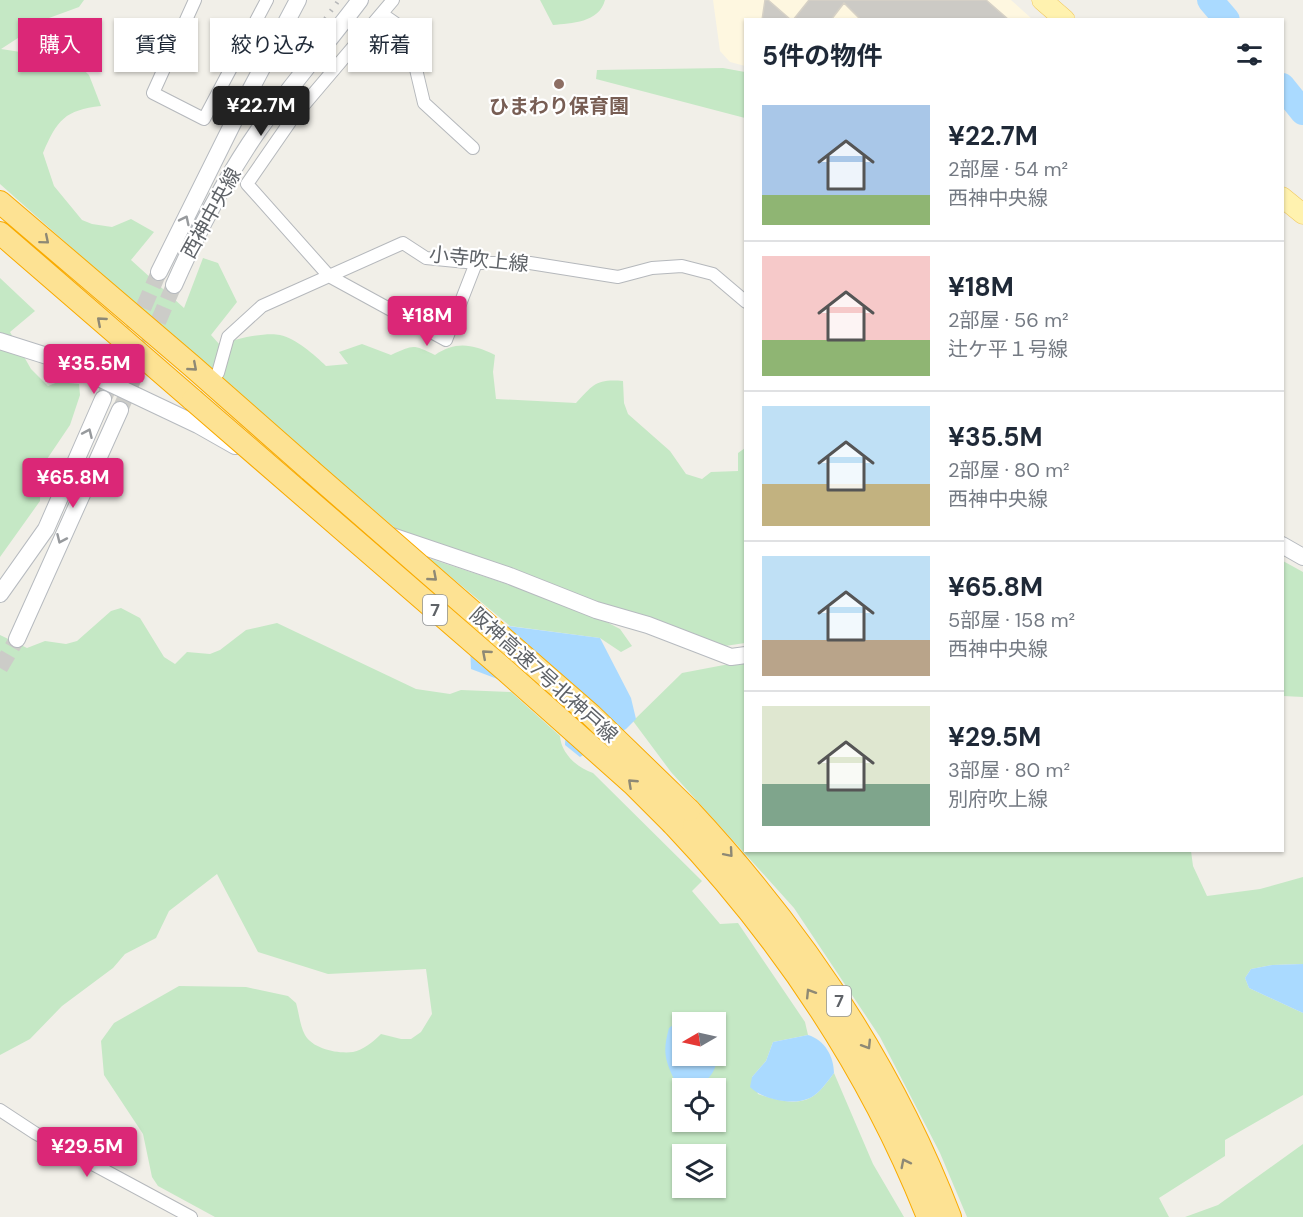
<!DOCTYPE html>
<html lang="ja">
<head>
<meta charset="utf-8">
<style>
	body { margin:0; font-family:"DM Sans","Noto Sans JP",sans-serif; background:#f6f6f7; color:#1f2937; height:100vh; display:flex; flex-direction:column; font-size:22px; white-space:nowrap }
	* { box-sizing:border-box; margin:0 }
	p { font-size:20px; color:#747a83 }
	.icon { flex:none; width:33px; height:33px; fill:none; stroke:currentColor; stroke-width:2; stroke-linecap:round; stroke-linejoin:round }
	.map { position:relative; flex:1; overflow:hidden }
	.sheet { position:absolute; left:744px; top:18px; width:540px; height:834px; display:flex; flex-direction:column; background:#fff; border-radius:0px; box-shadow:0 2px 4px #0004 }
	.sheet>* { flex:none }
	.top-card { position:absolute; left:18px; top:18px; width:570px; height:54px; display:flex; gap:12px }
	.needle { width:39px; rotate:261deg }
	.tools { position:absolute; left:672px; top:1012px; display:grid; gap:12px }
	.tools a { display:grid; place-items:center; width:54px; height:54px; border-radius:0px; background:#fff; box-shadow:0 2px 4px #0004; font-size:30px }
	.price { position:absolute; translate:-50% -51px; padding:0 14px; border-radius:6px; background:#db2777; color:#fff; font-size:20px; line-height:39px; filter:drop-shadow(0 2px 3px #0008) }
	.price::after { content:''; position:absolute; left:50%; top:36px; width:18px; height:14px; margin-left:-9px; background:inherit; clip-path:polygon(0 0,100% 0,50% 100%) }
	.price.on { background:#222; color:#fff }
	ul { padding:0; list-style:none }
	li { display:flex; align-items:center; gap:18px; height:150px; padding:0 18px }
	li+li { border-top:2px solid #e0e1e3 }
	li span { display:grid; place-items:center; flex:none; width:168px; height:120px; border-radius:0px; color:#555 }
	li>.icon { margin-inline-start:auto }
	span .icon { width:72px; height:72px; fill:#fffc; stroke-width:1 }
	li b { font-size:26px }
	h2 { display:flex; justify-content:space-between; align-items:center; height:72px; padding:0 18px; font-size:26px }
	.chip { padding:0 21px; border-radius:0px; background:#fff; box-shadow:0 2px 4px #0004; font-size:21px; line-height:54px }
	.chip.on { background:#db2777; color:#fff }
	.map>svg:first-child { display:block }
	.commercial { fill:#fef7e0 }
	.green { fill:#c5e8c5; fill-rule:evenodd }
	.water { fill:#aadaff }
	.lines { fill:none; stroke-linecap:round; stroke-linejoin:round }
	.river { stroke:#aadaff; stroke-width:26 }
	.building { fill:#cccac5; stroke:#d6d1c6; stroke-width:1.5 }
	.secondary-tunnel { stroke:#ccccc8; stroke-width:16; stroke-dasharray:16 8; stroke-linecap:butt }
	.street-casing { stroke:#b5b8bc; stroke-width:14 }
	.secondary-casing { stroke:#b6babf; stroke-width:18 }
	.primary-casing { stroke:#f2c960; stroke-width:21 }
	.highway-casing { stroke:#f9ab00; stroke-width:24 }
	.street { stroke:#fff; stroke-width:12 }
	.secondary { stroke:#fff; stroke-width:16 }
	.primary { stroke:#fff2af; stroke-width:20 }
	.highway { stroke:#fde293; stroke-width:22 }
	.rail { stroke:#b6b7b8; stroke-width:4.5; stroke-dasharray:1.5 8; stroke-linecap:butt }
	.highway-bridge-casing { stroke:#f9ab00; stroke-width:24; stroke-linecap:butt }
	.highway-bridge { stroke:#fde293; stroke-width:22 }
	.oneway { stroke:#979a9d }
	.oneway2 { stroke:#8e8975 }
	.education-dot { fill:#8d6e63; stroke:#fff; stroke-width:2 }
	.labels { text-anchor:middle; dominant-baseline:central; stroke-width:4.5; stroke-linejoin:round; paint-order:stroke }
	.shield { fill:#fff; stroke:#8f9295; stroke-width:1.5 }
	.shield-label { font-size:18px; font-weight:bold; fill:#5f6368 }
	.education-label { font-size:20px; font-weight:bold; fill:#785e54; stroke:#fff }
	.street-label { font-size:20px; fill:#5f6368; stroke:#fff }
</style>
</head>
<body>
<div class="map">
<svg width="1303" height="1217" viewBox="0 0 1303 1217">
	<rect width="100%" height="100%" fill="#f1efe8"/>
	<!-- commercial -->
	<path class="commercial" d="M713,0H1011L1032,19L746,20L745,66L730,62L720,51Z"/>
	<!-- green -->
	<path class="green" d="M0,0H84L79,7L49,18L1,49L73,60L89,75L101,106C65,110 57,120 43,153L54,186L82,220L92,224L112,227L131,219L154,232L131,260L184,308L203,258L218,263L237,302L211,335L220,345C233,339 265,332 280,335C295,338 315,355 326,366L348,364L339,352L362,344L391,355C414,345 412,344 435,355C456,341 472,344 495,355L493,372L496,399L576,403C594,384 596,379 623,381L624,403L628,414L670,451L686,474L702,479L711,472L738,471V453L745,448V643L725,646L402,534L174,339L0,184Z
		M540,0H605C599,23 571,23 553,25Z
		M723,68L745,72V118L596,79L597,70Z
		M0,278L35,311L10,332L31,369L48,386L58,382L79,384L80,395L70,425L41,468L40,501L0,557Z
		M428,558L580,608L620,629L632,646L621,652L600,638L510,626Z
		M1283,561L1303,572V697L1283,696Z
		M121,608L140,618L164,657L175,664L187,652L210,654L220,650L246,630L277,623L416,689L450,694L461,690L511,692L560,736C561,753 577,768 593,773L702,881L692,891L720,924L738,923L805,1022L808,1035L773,1042L766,1061L752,1077L758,1094C773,1099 794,1106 810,1098C819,1094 828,1081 834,1073L873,1164L904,1217H215L158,1186L152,1177L143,1134L104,1075L101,1041L114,1023L179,986L246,987L288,996L296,1003C299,1013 300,1026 305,1035C313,1049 338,1054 353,1052C363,1050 373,1042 381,1034L401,1039H411L421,1032L432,1014L426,969L328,974L258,952L217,874L169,911L156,938L125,954L113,968L62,1006L30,1039L0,1055V635L27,648L45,641L66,644L77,641L111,611ZM682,1023H716V1056H682ZM682,1089H716V1122H682ZM682,1155H716V1188H682Z
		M745,664L746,850L1191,851L1193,866L1207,896L1260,889L1303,877V964L1272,965L1251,969L1245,978L1249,988L1303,1013V1095L1225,1140V1156L1159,1198L1169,1217H967L940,1153L880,1037L794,908L671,772L633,721L682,673L724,665Z
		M1303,1144V1217H1185L1218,1205Z"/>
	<!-- water -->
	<path class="water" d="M469,621L600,638L631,698L636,719L626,729L580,757L565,745L566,725L521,688L471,669Z
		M1303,964V1013L1249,988L1245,978L1251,969L1272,965Z
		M694,1020L709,1023H682V1056H716V1033C719,1049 720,1079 698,1083C691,1084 681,1081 674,1079C664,1058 663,1050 669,1028L677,1022Z
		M808,1035C825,1040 834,1057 834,1073C828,1081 819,1094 810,1098C793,1106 763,1100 750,1087L752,1077L766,1061L773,1042Z"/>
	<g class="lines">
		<!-- river -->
		<path class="river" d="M1210,0L1227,20
			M1282,86L1303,112"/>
	</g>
	<!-- building -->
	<path class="building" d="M765,0H768L791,20H762Z
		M809,0H986L1009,20H861L844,3L831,20H793Z"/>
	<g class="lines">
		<!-- secondary-tunnel -->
		<path class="secondary-tunnel" d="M105,396L159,272
			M120,410L174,285
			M0,668L17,639"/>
		<defs>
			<path id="street" d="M195,0L153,93L204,119L267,0
				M393,0L292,119L247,184L329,276L446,340L476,263
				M382,14L422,42L415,65L424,103L473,148
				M218,373L228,337L262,306L403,243L426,258L476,263H530L618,277L652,268L682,266L713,274L746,302
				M0,1110L35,1133L191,1217"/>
			<path id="secondary" d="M159,272L235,119L298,0
				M174,285C198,231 224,180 258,131C290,86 327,44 360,0
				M0,341L63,361L198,425L235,446
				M392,536L510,576L596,610L648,625L731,657L746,655
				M1282,545L1303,557
				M0,594L46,529L103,399
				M17,639L120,410"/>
			<path id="primary" d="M1042,0L1065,20
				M1282,197L1303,214"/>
			<path id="highway" d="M0,202L192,366L310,470
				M0,233L193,400
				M689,810C800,929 892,1065 950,1217
				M673,824C781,938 870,1071 928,1217"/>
		</defs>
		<!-- street casing -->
		<use href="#street" class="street-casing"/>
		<!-- secondary casing -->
		<use href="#secondary" class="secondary-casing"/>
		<!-- primary casing -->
		<use href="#primary" class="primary-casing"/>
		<!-- highway casing -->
		<use href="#highway" class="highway-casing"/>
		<!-- street -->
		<use href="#street" class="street"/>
		<!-- secondary -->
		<use href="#secondary" class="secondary"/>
		<!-- primary -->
		<use href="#primary" class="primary"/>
		<!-- highway -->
		<use href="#highway" class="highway"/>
		<!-- rail -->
		<path class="rail" d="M297,57L339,0"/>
		<defs>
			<path id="highway-bridge" d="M193,400L506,671L633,784L673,824
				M310,470L591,715L689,810"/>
		</defs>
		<!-- highway-bridge casing -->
		<use href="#highway-bridge" class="highway-bridge-casing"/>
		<!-- highway-bridge -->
		<use href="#highway-bridge" class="highway-bridge"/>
	</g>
	<!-- one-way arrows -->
	<defs><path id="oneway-chevron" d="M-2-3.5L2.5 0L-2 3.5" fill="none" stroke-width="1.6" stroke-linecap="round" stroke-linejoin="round" transform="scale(1.5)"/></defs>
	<g class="oneway">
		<use href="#oneway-chevron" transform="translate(185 220) rotate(-64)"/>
		<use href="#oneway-chevron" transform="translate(88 433) rotate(-66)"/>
		<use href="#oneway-chevron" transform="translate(61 539) rotate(114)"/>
	</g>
	<g class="oneway2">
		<use href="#oneway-chevron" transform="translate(45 240) rotate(40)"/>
		<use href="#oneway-chevron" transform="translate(101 321) rotate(-139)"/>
		<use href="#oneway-chevron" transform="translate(193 367) rotate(41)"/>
		<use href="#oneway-chevron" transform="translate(433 577) rotate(41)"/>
		<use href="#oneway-chevron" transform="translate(486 654) rotate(-139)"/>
		<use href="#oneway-chevron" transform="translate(632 783) rotate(-137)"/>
		<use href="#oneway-chevron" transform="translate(729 853) rotate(49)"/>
		<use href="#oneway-chevron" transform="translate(810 993) rotate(-122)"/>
		<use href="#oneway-chevron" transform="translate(867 1045) rotate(58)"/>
		<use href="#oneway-chevron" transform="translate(905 1163) rotate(-117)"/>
	</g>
	<!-- markers -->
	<circle class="education-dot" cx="559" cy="84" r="6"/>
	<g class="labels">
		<!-- shield labels -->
		<g class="shield">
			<rect x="423" y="595" width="24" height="30" rx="4.5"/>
			<rect x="827" y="986" width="24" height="30" rx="4.5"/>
		</g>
		<g class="shield-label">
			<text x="435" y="610">7</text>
			<text x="839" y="1001">7</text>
		</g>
		<!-- education labels -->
		<g class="education-label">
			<text x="559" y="106">ひまわり保育園</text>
		</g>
		<!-- street labels -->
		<g class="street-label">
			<text transform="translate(211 213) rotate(-61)">西神中央線</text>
			<text transform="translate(479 259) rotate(6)">小寺吹上線</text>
			<text transform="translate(544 675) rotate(42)">阪神高速7号北神戸線</text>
		</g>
	</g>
</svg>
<div class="tools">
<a><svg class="needle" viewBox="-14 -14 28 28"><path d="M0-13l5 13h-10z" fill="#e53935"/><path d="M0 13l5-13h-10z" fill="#747a83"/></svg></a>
<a><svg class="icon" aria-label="locate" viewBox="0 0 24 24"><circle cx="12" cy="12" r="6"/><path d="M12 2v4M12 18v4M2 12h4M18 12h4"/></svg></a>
<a><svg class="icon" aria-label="layers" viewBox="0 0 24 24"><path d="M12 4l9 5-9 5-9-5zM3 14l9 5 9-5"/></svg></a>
</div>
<b class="price on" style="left:261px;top:137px">¥22.7M</b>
<b class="price" style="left:427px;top:347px">¥18M</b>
<b class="price" style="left:94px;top:395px">¥35.5M</b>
<b class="price" style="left:73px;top:509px">¥65.8M</b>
<b class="price" style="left:87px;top:1178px">¥29.5M</b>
<div class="top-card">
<a class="chip on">購入</a>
<a class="chip">賃貸</a>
<a class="chip">絞り込み</a>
<a class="chip">新着</a>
</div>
<section class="sheet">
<h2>5件の物件<svg class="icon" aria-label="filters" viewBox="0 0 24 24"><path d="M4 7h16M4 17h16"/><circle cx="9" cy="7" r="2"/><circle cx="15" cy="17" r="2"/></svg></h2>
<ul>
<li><span style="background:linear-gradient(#a9c7e8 75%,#8fb573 0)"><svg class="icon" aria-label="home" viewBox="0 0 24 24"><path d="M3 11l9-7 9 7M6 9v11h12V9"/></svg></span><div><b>¥22.7M</b><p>2部屋 · 54 m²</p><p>西神中央線</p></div></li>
<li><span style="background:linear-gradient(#f6c9c9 70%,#8fb573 0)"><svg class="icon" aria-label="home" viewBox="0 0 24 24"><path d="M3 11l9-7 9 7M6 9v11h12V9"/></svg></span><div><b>¥18M</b><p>2部屋 · 56 m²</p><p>辻ケ平１号線</p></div></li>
<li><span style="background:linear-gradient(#bfe0f5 65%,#c2b280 0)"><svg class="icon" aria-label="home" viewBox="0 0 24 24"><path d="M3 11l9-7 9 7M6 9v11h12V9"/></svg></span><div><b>¥35.5M</b><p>2部屋 · 80 m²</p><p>西神中央線</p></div></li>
<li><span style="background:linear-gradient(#bfe0f5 70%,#b9a48a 0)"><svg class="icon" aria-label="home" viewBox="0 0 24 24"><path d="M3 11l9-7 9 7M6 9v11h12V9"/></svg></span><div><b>¥65.8M</b><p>5部屋 · 158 m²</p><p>西神中央線</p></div></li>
<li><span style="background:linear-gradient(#dfe7d0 65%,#7fa58c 0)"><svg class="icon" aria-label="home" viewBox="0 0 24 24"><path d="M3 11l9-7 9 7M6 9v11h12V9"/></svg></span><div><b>¥29.5M</b><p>3部屋 · 80 m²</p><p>別府吹上線</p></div></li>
</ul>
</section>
</div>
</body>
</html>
